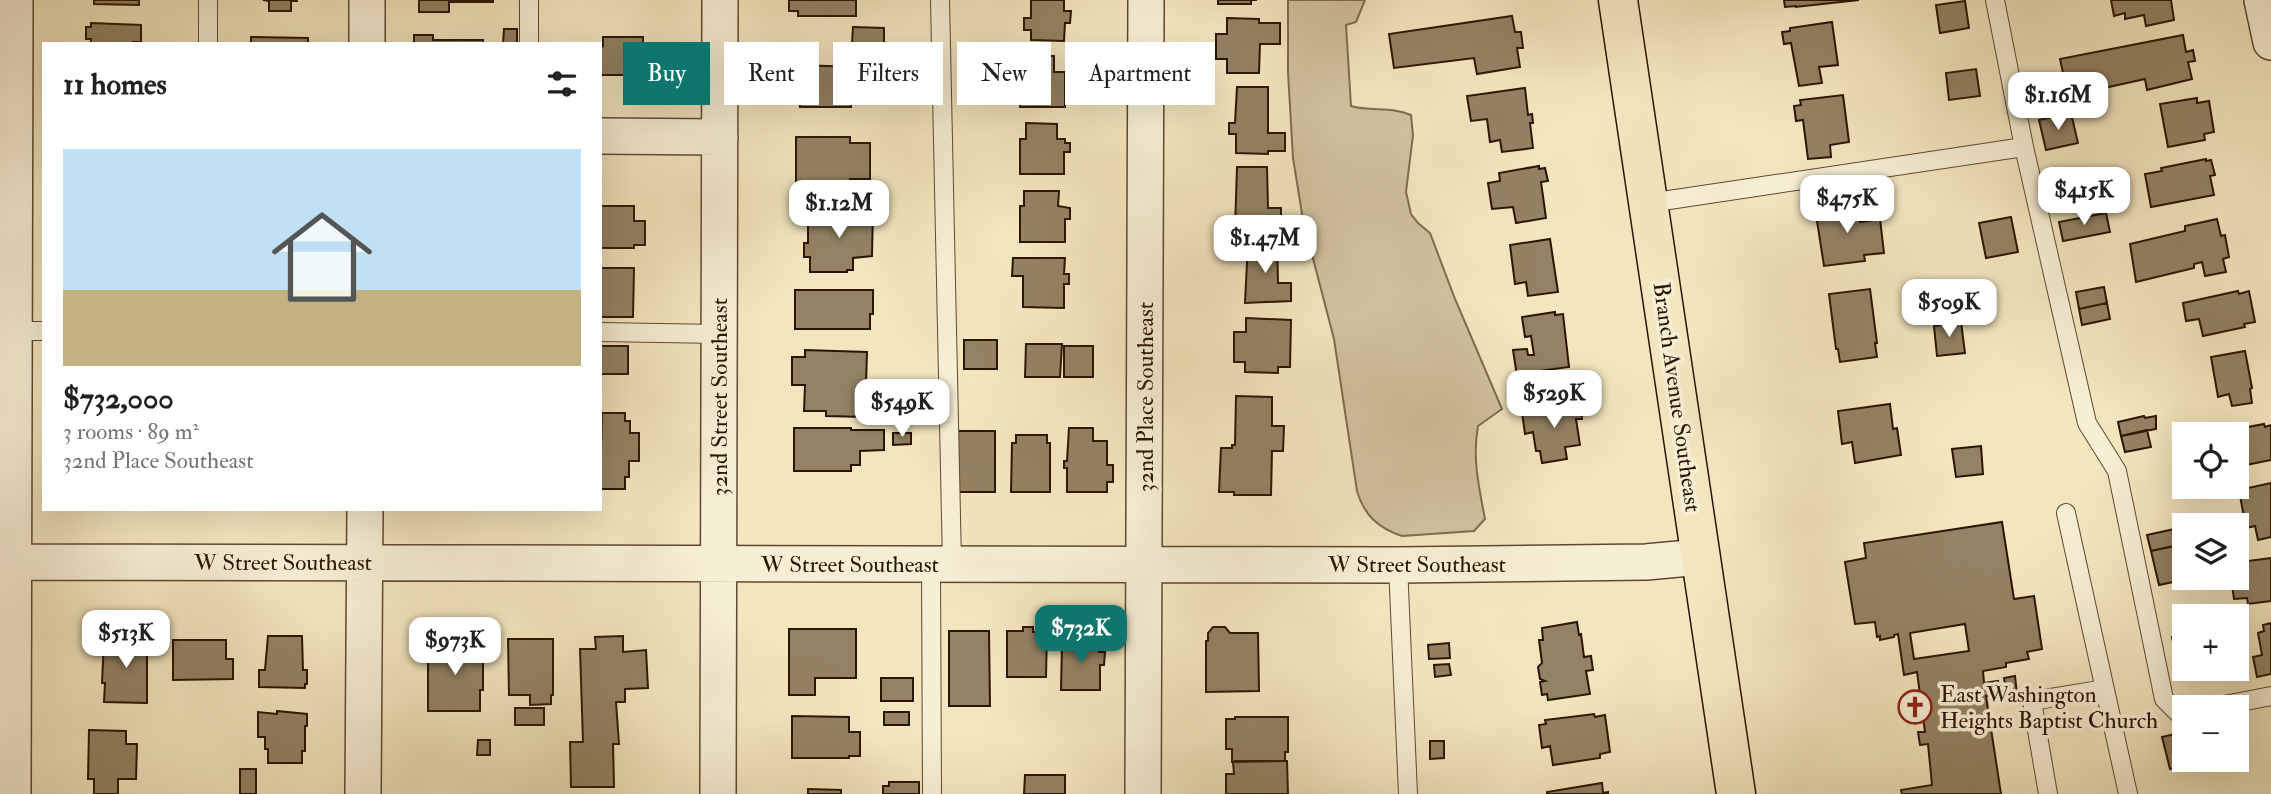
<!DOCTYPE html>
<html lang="en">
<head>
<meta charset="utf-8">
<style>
	body { margin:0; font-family:"IM FELL Double Pica",serif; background:#f2f2f2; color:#202124; height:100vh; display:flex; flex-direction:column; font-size:26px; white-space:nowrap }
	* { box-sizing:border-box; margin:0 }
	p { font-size:23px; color:#757577 }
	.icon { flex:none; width:38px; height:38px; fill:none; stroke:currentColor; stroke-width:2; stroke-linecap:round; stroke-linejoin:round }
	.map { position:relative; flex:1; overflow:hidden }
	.details { position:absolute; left:42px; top:42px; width:560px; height:469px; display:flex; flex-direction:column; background:#fff; border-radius:0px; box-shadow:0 7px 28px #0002 }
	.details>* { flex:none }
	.guide { position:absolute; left:623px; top:42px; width:665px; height:63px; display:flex; gap:14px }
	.buttons { position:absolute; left:2172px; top:422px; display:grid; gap:14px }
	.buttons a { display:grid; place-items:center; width:77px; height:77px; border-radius:0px; background:#fff; box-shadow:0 7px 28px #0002; font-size:35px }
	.price { position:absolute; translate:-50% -60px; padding:0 16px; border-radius:14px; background:#fff; color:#222; font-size:23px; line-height:46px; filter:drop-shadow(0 2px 4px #0008) }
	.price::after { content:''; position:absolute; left:50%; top:42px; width:21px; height:16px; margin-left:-10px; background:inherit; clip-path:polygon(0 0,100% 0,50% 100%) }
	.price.selected { background:#0f766e; color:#fff }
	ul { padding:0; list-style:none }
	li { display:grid; align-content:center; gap:14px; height:371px; padding:0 21px }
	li+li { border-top:2px solid #e0e0e0 }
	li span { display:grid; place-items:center; height:217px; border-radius:0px; color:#555 }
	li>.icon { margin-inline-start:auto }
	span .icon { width:126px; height:126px; fill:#fffc; stroke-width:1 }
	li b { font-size:30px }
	h2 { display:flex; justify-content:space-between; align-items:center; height:84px; padding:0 21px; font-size:30px }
	.pill { padding:0 24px; border-radius:0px; background:#fff; box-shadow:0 7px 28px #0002; font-size:24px; line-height:63px }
	.pill.selected { background:#0f766e; color:#fff }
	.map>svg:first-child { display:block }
	.green { fill:#d1c29f; stroke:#7e6c50; stroke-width:2 }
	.building { fill:#938263; stroke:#2c1500; stroke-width:2; fill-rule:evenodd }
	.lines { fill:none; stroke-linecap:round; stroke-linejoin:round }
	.lane-casing { stroke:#5e4930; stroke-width:20 }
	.street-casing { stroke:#5e4930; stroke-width:38 }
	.highway-casing { stroke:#2c1500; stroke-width:41 }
	.lane { stroke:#f7efd5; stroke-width:18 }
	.street { stroke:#f7efd5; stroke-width:35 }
	.highway { stroke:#f3e6bf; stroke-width:38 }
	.labels { text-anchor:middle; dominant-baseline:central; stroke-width:7; stroke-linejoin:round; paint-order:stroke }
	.street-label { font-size:23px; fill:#2c1500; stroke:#f7efd5 }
	.poi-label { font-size:23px; fill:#2c1500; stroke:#f7efd5; text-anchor:start }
</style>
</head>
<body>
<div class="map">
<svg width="2271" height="794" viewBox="0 0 2271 794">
	<rect width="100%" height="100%" fill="#f3e6bf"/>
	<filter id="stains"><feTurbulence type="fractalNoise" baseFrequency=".00286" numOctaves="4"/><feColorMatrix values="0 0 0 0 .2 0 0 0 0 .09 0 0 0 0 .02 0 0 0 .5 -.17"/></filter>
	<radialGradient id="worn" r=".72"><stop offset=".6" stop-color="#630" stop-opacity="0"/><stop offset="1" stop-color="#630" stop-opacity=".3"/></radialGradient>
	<!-- green -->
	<path class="green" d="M1288,0H1365L1356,22L1346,25L1351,106C1371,112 1391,106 1411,115L1413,135L1406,192L1411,214L1418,223L1430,233L1455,299L1502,409L1478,426C1472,457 1479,488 1485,519L1474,531L1402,536C1378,528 1364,515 1357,491L1334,339L1303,220L1293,158L1288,72Z"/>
	<!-- building -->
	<path class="building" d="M94,0H139V5L94,4Z
		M263,0H297V1H291V11H269V1Z
		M419,0H493V2H449V12H419Z
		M789,0H856V16H798V11H789Z
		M1031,0H1064V11H1071L1070,23H1065L1064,41L1031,40V30H1024V18H1031Z
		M1218,0H1257H1251V4H1218Z
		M1784,0H1859L1796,7V6L1785,7Z
		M2111,0H2171L2174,20L2146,26L2144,15L2125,19V13L2114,16Z
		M1965,1L1969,28L1940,33L1936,5Z
		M1512,16L1515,32H1521L1523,48H1517L1520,67L1477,74L1474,58L1394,68L1389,34Z
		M1227,18L1259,19V23H1280V44H1260L1259,73H1227V59H1216V34H1227Z
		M1832,22L1838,65L1819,67L1822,83L1799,86L1791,43L1784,44L1782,32L1790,31V28Z
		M91,23L141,25V42H133V44H91V39H86V27H91Z
		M853,27L884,28V44H852Z
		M504,29H517V44H503Z
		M414,35H433V40H483V44H414Z
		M2183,35L2186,52L2193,50L2195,61L2188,62L2192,79L2147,90L2145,79L2068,96L2060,59Z
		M251,37L308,38V44H251Z
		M603,37H643L642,75H600V45L603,46Z
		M1026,56H1054V72H1065V107H1020V72H1026Z
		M801,65L852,67L851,107H800V101H795V94H800Z
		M1976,69L1980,96L1949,100L1946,73Z
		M2048,86L2052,101L2064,99L2066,112L2048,115L2047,104L2040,105L2036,88Z
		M1237,87H1268V133H1285V151H1268V154L1236,153V134H1229V123H1235Z
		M1525,88L1528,115L1532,114L1533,123H1530L1533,148L1502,152L1500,140L1490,142L1487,119L1471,121L1467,96Z
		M1843,95L1849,142L1830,145L1831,157L1808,159L1803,120L1796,121L1794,106L1801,105L1800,100Z
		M2197,98V103L2209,101L2214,132L2204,134L2205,140L2168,147L2160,104Z
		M2071,113L2078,143L2046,150L2039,120Z
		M1026,123L1057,124V139H1065V143H1070V152H1064V174H1020V139H1026Z
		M796,137H850V143H870V179H850V183H796Z
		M2206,159V161L2211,160L2215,175L2210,176L2214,195L2151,207L2145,174L2162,171L2161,168Z
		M1539,166V169L1545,168L1548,181L1541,182L1546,218L1516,223L1513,207L1492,209L1488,183L1500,181L1499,173Z
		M1237,167H1267L1268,208H1281V227L1235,229Z
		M1024,191H1059L1058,206L1070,208V219H1065V242H1020V206H1024Z
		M1857,202L1860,222L1880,219L1884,253L1864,255L1865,261L1824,266L1815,208Z
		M600,206H634V221H645V245H634V248H600Z
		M838,210H873L872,256L853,258V270H847V272H810V257H804V243H808V214H838Z
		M2106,213L2110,232L2063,241L2059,222Z
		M2011,217L2018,252L1986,258L1979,223Z
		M2217,219L2221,236L2225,235L2229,257L2223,259L2226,272L2205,276L2202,262L2194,264V268L2136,282L2130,244L2185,231V226Z
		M1550,239L1558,292L1528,296L1526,282L1515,284L1510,245Z
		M1248,242H1277L1278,283H1291V301L1245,303Z
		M1013,258H1065L1064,274H1069V284H1064V308L1023,307V276H1012Z
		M600,268H634L633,317H600Z
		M2104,287L2107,303L2079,309L2076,292Z
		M1870,289L1877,343H1875L1877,357L1840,362L1838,349H1836L1829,294Z
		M795,290H873V314H870V329H795Z
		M2238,291L2239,294L2249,291L2255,322L2244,324L2245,327L2203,336L2199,319L2186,321L2183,303Z
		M2107,303L2110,319L2082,325L2079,309Z
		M1555,312V315L1563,314L1569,367L1539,371L1541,380L1518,383L1513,350L1527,349L1528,355H1534L1531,336L1525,337L1522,317Z
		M1246,318L1291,320L1290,367H1278V373L1245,372V362H1234V332H1246Z
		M1961,322L1965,353L1937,356L1934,326Z
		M964,340H997V369H964Z
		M1026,344H1062L1060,377H1025Z
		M600,346H628V374H600Z
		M1064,346H1093V377H1064Z
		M805,350L867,352L865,417L826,416V411H804L805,385H792V357H805Z
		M2245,351L2252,388L2250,389L2252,403L2232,406L2229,394L2218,397L2211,357Z
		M903,390H933V419H903Z
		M1236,396L1272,397V426H1284L1283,451H1272L1271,495H1234V492H1219L1221,448H1232V445H1235Z
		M1580,403L1582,419H1576L1580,445L1565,447L1567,459L1542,463L1540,451H1536L1533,432L1525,434L1522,412Z
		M1890,404L1893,429L1897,428L1901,455L1855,463L1852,442L1842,444L1838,411Z
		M602,413H625V421H630V433H639V461H629V477H625V489H600Z
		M2144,416L2145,418L2156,416V429L2121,436L2118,422Z
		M2264,424L2265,427L2271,425V460L2236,467V434H2211Z
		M794,428H851V430H884V450L860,451V465H851V471H794Z
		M1069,428H1093V441H1107V465H1113V482H1107V492H1067V468H1064V461H1067Z
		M2147,430L2151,447L2125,452L2121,436Z
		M958,431H995V492H958Z
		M893,433H911V444L893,445Z
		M1016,435H1047V443H1050V492H1011L1012,443H1016Z
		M1981,446L1983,474L1956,477L1952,449Z
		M2271,483V537L2258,540L2255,526L2246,528L2239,490Z
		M2002,522L2014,599L2034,596L2042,649L2027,652L2029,659L2006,663V667L1983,671L1984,683L1998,681L2000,694L1986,696L2001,794H1902L1901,790L1932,785L1928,744L1920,745L1918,732H1925L1917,672L1904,675L1898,634L1894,635V637L1880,640V636L1877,637L1875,622L1855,624L1845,562L1866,558L1864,543ZM1965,624L1969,651L1914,659L1910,633Z
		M2179,528L2183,544L2151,551L2147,535Z
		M2184,544V578H2192L2159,585L2151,551Z
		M2271,558V601L2248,604L2247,598L2234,599L2231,578H2236V572H2241L2240,562Z
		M1577,622L1579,635L1581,634L1584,657L1591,656L1593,670L1586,671L1590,694L1548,700L1547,694L1542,695L1540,682L1545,681L1540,679L1538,667L1542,663L1539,640H1543L1542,628Z
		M2271,623V674L2257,677L2253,657L2262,655L2258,633L2264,631L2263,625Z
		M1023,627H1033V632H1047L1046,677H1007V631H1023Z
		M1213,627H1225L1230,633H1258L1259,691L1206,692V641H1208V633Z
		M789,629H856V678H815V695H789Z
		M138,630H147V703L104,702L105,683H102L104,640H138Z
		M949,631H989L990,706H949Z
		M1075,634L1088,635V642H1100L1099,652H1105L1104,665H1100V690H1061L1062,643H1075Z
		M2184,635V654L2176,656L2172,637Z
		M268,636H302L303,670H307V684H305V688L259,687V670H265Z
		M623,636V652L646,650L648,688L625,689V702H616L619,744H613L614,787H571L570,742H583L580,649H596L595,637Z
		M508,639H553V695H551V704L530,705V695H509Z
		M173,640H226V659H233V679L173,680Z
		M449,640H475V648H483V690H480V711H428V649L449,648Z
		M1449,643L1450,658L1429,659L1428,645Z
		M1449,664L1451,675L1435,677L1434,665Z
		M2015,676L2017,694L2007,696L2004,678Z
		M881,678H913V701H881Z
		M515,708H544V725H515Z
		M277,711L307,714V726H305V751H302V763H268V749H265V737H258V712L277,714Z
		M884,712H909V725H884Z
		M1594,714L1595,717L1605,715L1610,752L1600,754V758L1553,765L1550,746L1542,748L1539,725L1546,724L1545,720Z
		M792,716L849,717V732H860V756H849V758H792Z
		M1235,717H1288V752H1285V761L1232,762V749H1226V719H1235Z
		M89,730L126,731V744H137L136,779H118V794H94V779H88Z
		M2184,732V760H2201L2202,762L2170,769L2162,737Z
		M478,740H490V755H477Z
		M1430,741H1444V758L1430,759Z
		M1235,761H1287L1288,794H1226V774H1234L1233,762Z
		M240,769H256V794H240Z
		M1025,775H1065V794H1024Z
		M889,782H919V794H883V786H889Z
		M1602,783L1603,793L1608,792V794H1547V792Z
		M808,789L841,790V794H808Z"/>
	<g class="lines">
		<defs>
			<path id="lane" d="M529,0V44
				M940,0L952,564
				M1995,0L2024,147L2087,423L2117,471L2164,699L2179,714L2184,713
				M208,44V0
				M1649,203L2024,147
				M14,331H44
				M600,332L719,334
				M2066,513L2128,794
				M931,564L932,794
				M1398,565L1408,794
				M2214,707L2271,696
				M2048,794L2032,701L2105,689"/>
			<path id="street" d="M2262,0L2271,42
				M367,44V0
				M600,136L720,137
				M0,562L1398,565L1646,562L1700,557
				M13,794L15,0
				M363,794L365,509
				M718,794L720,0
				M1143,794L1146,0"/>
			<path id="highway" d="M1618,0L1736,794"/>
		</defs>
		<!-- lane casing -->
		<use href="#lane" class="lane-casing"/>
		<!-- street casing -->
		<use href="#street" class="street-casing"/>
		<!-- highway casing -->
		<use href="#highway" class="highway-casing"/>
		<!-- lane -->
		<use href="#lane" class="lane"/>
		<!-- street -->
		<use href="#street" class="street"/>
		<!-- highway -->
		<use href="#highway" class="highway"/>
	</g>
	<!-- icons -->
	<defs>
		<symbol id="church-ring" viewBox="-11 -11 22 22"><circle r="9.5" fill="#f7efd5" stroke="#8f2418" stroke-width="1.5"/><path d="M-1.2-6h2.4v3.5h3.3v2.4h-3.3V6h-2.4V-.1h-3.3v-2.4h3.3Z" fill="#8f2418"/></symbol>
	</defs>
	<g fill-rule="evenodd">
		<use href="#church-ring" x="1896" y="688" width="38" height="38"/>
	</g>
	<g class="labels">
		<!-- street labels -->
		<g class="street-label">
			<text transform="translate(719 397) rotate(-90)">32nd Street Southeast</text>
			<text transform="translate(1145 397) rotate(-90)">32nd Place Southeast</text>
			<text transform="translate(1677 397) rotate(82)">Branch Avenue Southeast</text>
			<text x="283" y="562">W Street Southeast</text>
			<text x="850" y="564">W Street Southeast</text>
			<text x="1417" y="564">W Street Southeast</text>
		</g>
		<!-- poi labels -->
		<g class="poi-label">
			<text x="1940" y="694">East Washington<tspan x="1940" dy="26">Heights Baptist Church</tspan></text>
		</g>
	</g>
	<rect width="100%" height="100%" filter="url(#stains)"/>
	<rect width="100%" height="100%" fill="url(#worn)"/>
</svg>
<div class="buttons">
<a><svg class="icon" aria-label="locate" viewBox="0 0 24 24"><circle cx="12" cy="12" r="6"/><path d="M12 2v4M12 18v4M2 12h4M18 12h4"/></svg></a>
<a><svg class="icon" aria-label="layers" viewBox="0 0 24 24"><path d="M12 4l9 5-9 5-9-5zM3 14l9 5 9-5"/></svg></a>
<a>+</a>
<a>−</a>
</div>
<b class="price" style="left:2058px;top:132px">$1.16M</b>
<b class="price" style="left:2084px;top:227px">$415K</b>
<b class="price" style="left:1847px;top:235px">$475K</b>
<b class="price" style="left:839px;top:240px">$1.12M</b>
<b class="price" style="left:1265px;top:275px">$1.47M</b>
<b class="price" style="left:1949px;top:339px">$509K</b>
<b class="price" style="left:1554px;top:430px">$529K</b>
<b class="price" style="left:902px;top:439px">$549K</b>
<b class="price selected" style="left:1081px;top:665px">$732K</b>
<b class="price" style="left:126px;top:670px">$513K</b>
<b class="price" style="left:455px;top:677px">$973K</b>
<div class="guide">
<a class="pill selected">Buy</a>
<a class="pill">Rent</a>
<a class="pill">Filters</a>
<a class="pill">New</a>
<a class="pill">Apartment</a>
</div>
<section class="details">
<h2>11 homes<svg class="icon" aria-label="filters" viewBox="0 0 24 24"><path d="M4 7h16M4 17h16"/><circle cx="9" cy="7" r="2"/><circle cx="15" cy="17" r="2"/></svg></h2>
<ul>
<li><span style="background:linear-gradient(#bfe0f5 65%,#c2b280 0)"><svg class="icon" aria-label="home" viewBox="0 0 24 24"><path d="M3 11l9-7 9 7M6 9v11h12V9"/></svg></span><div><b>$732,000</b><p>3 rooms · 89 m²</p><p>32nd Place Southeast</p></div></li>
</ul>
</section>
</div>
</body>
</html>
